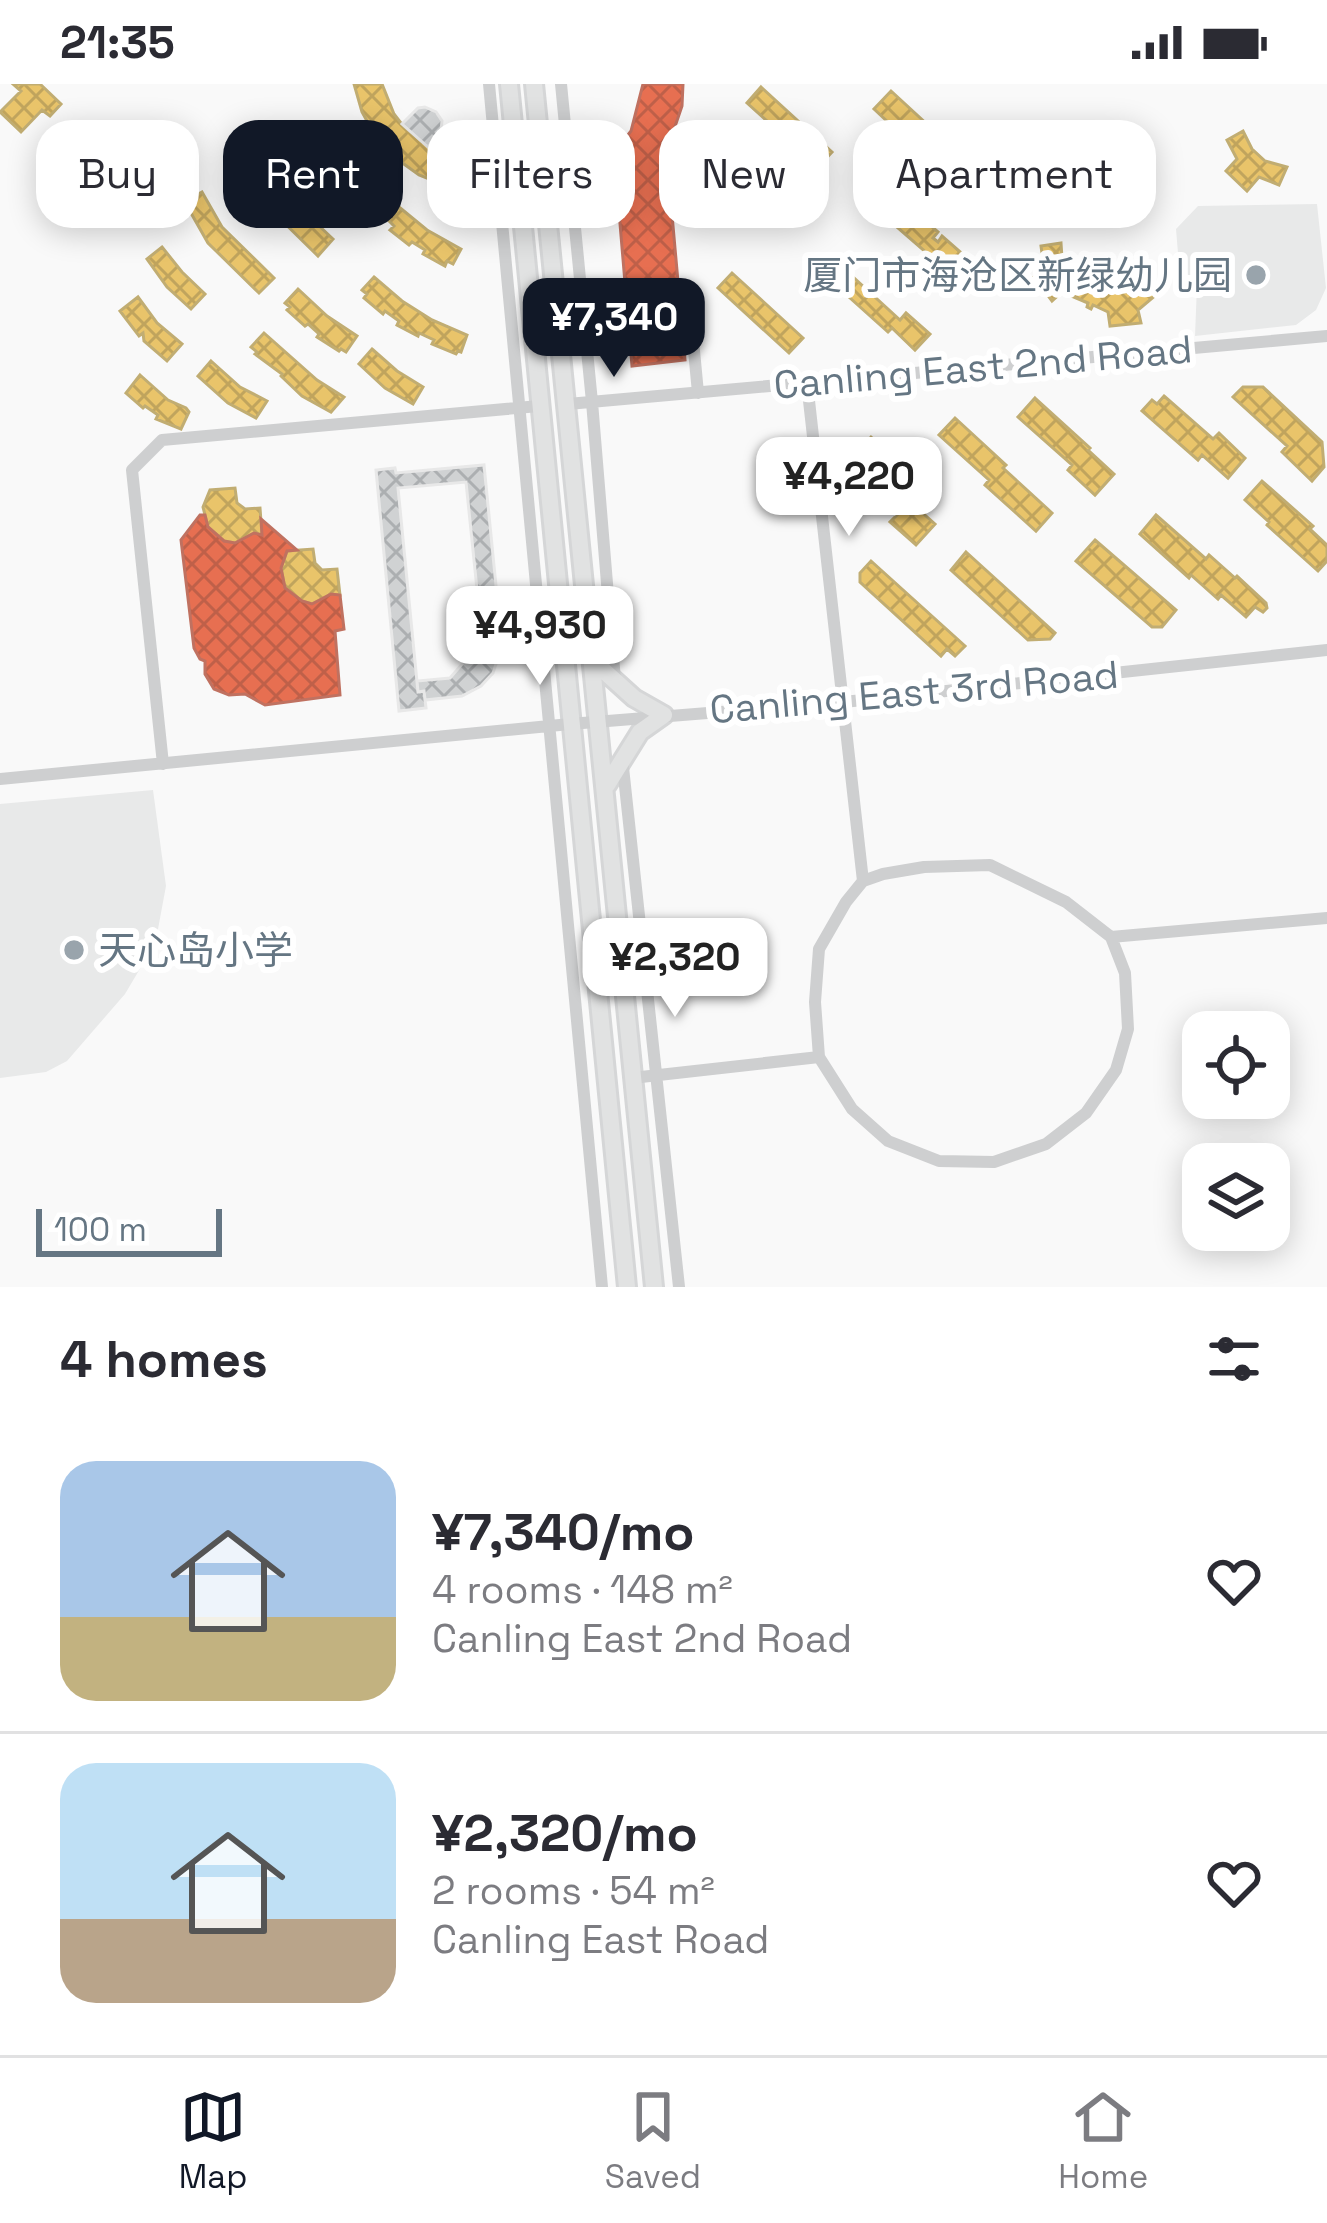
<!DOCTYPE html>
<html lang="en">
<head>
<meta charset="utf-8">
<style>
	body { margin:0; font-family:"Space Grotesk","Noto Sans SC",sans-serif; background:#f7f7f7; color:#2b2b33; height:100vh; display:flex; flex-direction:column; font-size:45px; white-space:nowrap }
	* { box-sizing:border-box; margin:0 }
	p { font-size:39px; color:#7c7c81 }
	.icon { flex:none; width:66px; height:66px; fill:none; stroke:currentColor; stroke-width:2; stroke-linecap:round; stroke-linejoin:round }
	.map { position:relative; height:1203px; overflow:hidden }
	.sheet { display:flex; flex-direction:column; background:#fff; flex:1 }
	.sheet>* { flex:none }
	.banner { position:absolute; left:36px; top:36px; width:1257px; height:108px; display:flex; gap:24px }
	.buttons { position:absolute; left:1182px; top:927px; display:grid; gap:24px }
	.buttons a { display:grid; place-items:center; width:108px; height:108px; border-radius:24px; background:#fff; box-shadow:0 6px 30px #0003; font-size:60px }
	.scale { position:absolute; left:36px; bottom:30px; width:186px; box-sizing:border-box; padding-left:12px; border:6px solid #657683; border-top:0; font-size:33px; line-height:42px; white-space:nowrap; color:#657683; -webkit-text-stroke:9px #fff; paint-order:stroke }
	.price { position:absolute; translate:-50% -102px; padding:0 27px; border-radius:24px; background:#fff; color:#222; font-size:39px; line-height:78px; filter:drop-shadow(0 3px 6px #0008) }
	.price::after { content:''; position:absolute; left:50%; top:72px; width:36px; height:27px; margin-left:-18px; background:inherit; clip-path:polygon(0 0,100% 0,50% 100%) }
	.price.current { background:#111827; color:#fff }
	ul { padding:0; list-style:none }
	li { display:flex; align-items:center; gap:36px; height:300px; padding:0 60px }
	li+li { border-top:3px solid #e1e1e2 }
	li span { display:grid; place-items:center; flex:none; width:336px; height:240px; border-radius:36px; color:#555 }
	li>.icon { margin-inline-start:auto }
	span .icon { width:144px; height:144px; fill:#fffc; stroke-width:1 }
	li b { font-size:51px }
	h2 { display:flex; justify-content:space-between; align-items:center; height:144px; padding:0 60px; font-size:51px }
	.pill { padding:0 42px; border-radius:36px; background:#fff; box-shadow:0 6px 30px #0003; font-size:42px; line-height:108px }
	.pill.current { background:#111827; color:#fff }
	.status { display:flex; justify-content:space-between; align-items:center; height:84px; padding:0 60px; background:#fff; direction:ltr }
	.status svg { height:33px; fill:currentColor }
	.menu { display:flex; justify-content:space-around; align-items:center; height:168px; border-top:3px solid #e1e1e2; background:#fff; font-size:33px; color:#7c7c81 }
	.menu a { display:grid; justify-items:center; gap:6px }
	.menu .current { color:#111827 }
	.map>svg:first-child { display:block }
	.built { fill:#e8e9e9 }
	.homes { fill:url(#homes-cross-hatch); stroke:#c1ad72; stroke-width:3 }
	.shops { fill:url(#shops-cross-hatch); stroke:#c07160; stroke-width:3 }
	.building { fill:url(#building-cross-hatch); stroke:#e8e8e8; stroke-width:3 }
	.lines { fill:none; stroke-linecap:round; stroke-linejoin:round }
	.secondary-casing { stroke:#d5d6d7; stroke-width:22 }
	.street { stroke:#cecfd0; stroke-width:12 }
	.secondary { stroke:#e1e2e2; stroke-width:16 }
	.poi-dot { fill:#99a4ac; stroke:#fff; stroke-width:4.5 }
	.labels { text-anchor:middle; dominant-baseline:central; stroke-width:12; stroke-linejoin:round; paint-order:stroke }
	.poi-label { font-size:39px; fill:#657683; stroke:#fff; text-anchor:end }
	.street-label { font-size:39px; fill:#657683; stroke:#fff }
</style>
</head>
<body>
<div class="status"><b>21:35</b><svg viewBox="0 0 49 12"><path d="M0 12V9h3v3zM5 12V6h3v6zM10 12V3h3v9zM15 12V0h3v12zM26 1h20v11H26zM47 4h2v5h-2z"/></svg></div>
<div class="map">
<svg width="1327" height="1203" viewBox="0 0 1327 1203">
	<defs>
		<pattern id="homes-cross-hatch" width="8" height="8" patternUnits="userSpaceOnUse" patternTransform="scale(3)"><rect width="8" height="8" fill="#e9c46a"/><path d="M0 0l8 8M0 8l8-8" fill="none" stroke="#c0a45d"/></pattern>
		<pattern id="shops-cross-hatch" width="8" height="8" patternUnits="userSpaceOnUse" patternTransform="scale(3)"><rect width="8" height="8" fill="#e76f51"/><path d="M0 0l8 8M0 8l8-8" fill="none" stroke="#bf6049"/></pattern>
		<pattern id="building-cross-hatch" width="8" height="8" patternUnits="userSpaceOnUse" patternTransform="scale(3)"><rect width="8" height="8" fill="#d0d2d3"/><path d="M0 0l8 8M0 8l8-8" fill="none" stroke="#acafb1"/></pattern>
	</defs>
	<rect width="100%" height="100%" fill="#f9f9f9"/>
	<!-- built -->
	<path class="built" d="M1317,120L1326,204L1316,226L1296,241L1195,252L1197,201L1179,181L1176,145L1198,122Z
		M153,706L166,802L158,845L141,883L125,910L67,977L46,988L0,994V720Z"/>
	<!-- homes -->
	<path class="homes" d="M13,0H40L61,20L50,32L42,26L21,48L0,28L21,7Z
		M354,0H382L394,30L404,43L434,67L451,73L454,105L419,91L397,75L377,55L362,28Z
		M761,3L832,68L818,83L747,19Z
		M891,7L956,67L940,87L874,25Z
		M1243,47L1252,65L1265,77L1287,83L1279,101L1259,93L1247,107L1226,87L1237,75L1227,56Z
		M328,49L351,77L379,102L367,116L362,112L360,115L341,98L344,95L333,84L329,88L314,69L317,66L313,61Z
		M710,60L781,125L767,140L696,75Z
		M1037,61L1040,84L1046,96L1062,106L1055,119L1040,110L1029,119L1011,93L1022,85L1020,62Z
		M261,74L279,104L333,155L318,172L261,116L242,86Z
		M202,108L222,143L274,194L259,209L208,159L187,122L193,113Z
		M908,122L938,148L933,154L938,158L942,152L974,180L959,197L890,137Z
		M399,123L427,146L461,165L453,180L447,177L445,182L423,170L425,166L412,158L409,161L390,146L394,142L388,136Z
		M1061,159L1062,174L1065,173L1066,182L1073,190L1080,194L1079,197L1105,209L1106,207L1127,208L1133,204L1136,207L1147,197L1157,210L1138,226L1141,239L1110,242L1108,228L1093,221L1091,225L1087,223L1088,219L1062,208L1052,217L1034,193L1044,184L1041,162Z
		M162,163L182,188L205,210L191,225L167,203L147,175Z
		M732,189L803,254L789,269L718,204Z
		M852,192L900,236L906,229L930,250L915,266L892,244L888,248L840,205Z
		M374,193L402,217L432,236L467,251L461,268L458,267L456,270L432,260L434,256L419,249L418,252L397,241L399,237L385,227L383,230L364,214L367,210L362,206Z
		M298,205L327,232L357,252L346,268L341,265L339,267L317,253L319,250L308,240L305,242L287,226L290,223L285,219Z
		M138,213L157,239L182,260L167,277L144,257L143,249L139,252L120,227Z
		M264,249L317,296L344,313L331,328L302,312L281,292L282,290L255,270L257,268L251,263Z
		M372,265L397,287L423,303L413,320L385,304L359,280Z
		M211,277L240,303L267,317L256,334L228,319L198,292Z
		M140,291L168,316L186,324L189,328L181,345L156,335L158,331L145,322L143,324L126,309Z
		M1243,303H1263L1322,358L1324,383L1312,397L1282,368L1287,362L1233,313Z
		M1164,312L1213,355L1219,349L1245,374L1228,394L1202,371L1198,376L1142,327L1152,316L1157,320Z
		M1035,314L1090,364L1088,366L1114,390L1095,411L1068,386L1072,381L1018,333Z
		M955,334L1006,381L1003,384L1052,429L1036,447L985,401L989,396L939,351Z
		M871,353L899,378L889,389L914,411L909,417L935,440L916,461L890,438L897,431L871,408L881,398L853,373Z
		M1262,397L1313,442L1310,445L1327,461V477L1318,487L1267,441L1269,438L1245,416Z
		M235,404L237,419L245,425L260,424L262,451L254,449L235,459L224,457L208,443L203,423L210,406Z
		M1156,431L1206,475L1209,471L1235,494L1237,492L1266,519L1267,524L1263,528L1255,523L1246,533L1221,511L1218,515L1191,491L1189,494L1140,450Z
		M1095,456L1176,526L1162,543H1152L1076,477Z
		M313,465L315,479L322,486L337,485L340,511L331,510L312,520L302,517L285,504L281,484L287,467Z
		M966,468L1055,549L1050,555L1028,556L951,486Z
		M871,477L965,562L955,572L947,565L941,572L860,498V489Z"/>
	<!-- shops -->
	<path class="shops" d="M643,0H683L682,22L666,69L670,80L669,97L685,276L632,282L617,104L611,94L610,82L614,69L631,47Z
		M200,431H205L208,443L224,457L235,459L254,449L262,451L261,435L297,466L287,467L281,484L285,504L302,517L312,520L331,510L340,511L344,545L335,547L340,611L265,621L245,610L229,611L214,605L205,590V577L200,575L194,564L181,456Z"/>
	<!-- building -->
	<path class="building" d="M425,23L436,28L442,37L441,47L428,63L402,40L418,24Z
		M484,381L502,562L483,564L466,398L398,404L418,608L424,607L426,624L399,627L376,386L395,384L396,389Z
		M482,557L483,564L502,562L493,589L481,602L462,612L425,616L424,607L418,608L417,597L450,594Z"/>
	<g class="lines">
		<defs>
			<path id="secondary" d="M509,0L627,1203
				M534,0L654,1203
				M592,576L634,614L664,631L640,648L607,701"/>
		</defs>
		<!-- secondary casing -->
		<use href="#secondary" class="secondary-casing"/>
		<!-- street -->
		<path class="street" d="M489,0L602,1203
			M561,0L592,318L615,596
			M690,224L698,309
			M807,299L863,797
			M568,320L1327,252
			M622,674L679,1203
			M163,680L132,386L162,356L539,322
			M0,695L570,640L844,618L1327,566
			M990,781L1066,818L1111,853L1125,889L1128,945L1116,986L1086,1029L1046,1060L994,1078L939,1077L888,1057L852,1025L819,973L815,918L819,865L846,818L863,797L883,790L924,783Z
			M1111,853L1327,834
			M632,994L819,973"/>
		<!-- secondary -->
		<use href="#secondary" class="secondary"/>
	</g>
	<!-- markers -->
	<g class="poi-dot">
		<circle cx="1256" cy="191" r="12"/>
		<circle cx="74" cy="866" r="12"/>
	</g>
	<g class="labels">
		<!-- poi labels -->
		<g class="poi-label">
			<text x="1232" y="191">厦门市海沧区新绿幼儿园</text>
			<text x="98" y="866" text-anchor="start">天心岛小学</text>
		</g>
		<!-- street labels -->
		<g class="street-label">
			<text transform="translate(983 283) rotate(-5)">Canling East 2nd Road</text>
			<text transform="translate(914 608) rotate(-5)">Canling East 3rd Road</text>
		</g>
	</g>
</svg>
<div class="buttons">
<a><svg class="icon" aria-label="locate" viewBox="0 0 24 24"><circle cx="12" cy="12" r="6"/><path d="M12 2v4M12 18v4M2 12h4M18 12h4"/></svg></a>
<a><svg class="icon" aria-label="layers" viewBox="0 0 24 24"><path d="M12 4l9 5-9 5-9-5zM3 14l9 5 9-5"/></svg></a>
</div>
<div class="scale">100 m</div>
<b class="price current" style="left:614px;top:296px">¥7,340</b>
<b class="price" style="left:849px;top:455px">¥4,220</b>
<b class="price" style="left:540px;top:604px">¥4,930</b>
<b class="price" style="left:675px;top:936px">¥2,320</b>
<div class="banner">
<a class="pill">Buy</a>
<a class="pill current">Rent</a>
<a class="pill">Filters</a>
<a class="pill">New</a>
<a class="pill">Apartment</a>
</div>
</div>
<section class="sheet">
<h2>4 homes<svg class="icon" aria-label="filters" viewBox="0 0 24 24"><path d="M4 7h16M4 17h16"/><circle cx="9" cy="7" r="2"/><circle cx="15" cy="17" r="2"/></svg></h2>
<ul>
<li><span style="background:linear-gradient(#a9c7e8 65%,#c2b280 0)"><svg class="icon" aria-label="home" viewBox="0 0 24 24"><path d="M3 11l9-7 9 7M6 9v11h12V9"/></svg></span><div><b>¥7,340/mo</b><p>4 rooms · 148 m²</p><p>Canling East 2nd Road</p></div><svg class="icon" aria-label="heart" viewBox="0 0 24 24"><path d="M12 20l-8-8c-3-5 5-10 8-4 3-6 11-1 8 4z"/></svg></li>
<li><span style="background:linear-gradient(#bfe0f5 65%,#b9a48a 0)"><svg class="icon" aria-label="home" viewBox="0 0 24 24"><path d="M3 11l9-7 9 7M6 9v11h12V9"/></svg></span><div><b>¥2,320/mo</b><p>2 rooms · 54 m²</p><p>Canling East Road</p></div><svg class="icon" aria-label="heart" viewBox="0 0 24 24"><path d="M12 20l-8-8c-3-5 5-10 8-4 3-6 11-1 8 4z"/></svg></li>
</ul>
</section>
<nav class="menu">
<a class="current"><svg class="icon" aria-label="map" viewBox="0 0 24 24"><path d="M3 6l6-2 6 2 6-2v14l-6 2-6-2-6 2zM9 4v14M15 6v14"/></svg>Map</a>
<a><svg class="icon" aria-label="saved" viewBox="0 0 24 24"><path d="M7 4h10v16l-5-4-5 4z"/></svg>Saved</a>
<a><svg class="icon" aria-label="home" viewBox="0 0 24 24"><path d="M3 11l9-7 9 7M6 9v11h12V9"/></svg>Home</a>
</nav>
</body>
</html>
